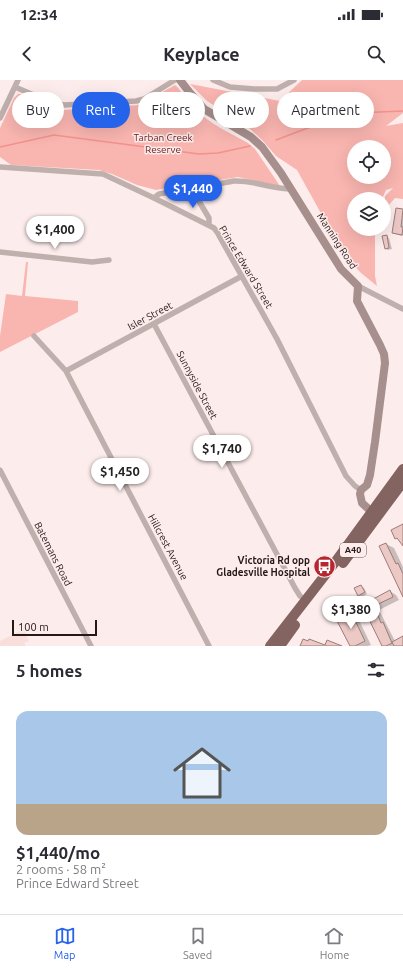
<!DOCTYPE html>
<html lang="en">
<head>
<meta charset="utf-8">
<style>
	body { margin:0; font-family:Ubuntu,sans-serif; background:#f2f2f3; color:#2b2b33; height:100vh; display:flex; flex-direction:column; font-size:15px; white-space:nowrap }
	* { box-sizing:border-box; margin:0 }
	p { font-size:13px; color:#7c7c81 }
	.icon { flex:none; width:22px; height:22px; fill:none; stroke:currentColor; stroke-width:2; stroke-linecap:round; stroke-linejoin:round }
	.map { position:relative; height:566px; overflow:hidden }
	.sheet { display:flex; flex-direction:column; background:#fff; flex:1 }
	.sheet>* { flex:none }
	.guide { position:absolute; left:12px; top:12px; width:379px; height:36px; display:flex; gap:8px }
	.controls { position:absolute; left:347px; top:60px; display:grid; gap:8px }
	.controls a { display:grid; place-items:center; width:44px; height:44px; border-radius:50%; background:#fff; box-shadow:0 4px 16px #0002; font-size:20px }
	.scale { position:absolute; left:12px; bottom:10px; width:85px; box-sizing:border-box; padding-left:4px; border:2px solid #251817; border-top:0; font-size:11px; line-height:14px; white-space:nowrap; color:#251817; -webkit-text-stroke:3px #fcedec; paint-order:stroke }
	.price { position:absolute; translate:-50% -34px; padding:0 9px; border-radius:14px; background:#fff; color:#222; font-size:13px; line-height:26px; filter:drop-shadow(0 1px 2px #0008) }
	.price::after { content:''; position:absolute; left:50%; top:24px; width:12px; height:9px; margin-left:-6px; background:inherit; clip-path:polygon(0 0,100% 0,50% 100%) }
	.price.current { background:#2563eb; color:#fff }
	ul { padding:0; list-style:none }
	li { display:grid; align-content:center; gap:8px; height:212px; padding:0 16px }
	li span { display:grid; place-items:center; height:124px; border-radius:12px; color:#555 }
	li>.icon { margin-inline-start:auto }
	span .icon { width:72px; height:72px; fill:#fffc; stroke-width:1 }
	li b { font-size:17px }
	h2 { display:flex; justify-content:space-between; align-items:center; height:48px; padding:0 16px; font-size:17px }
	.chip { padding:0 14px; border-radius:18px; background:#fff; box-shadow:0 4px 16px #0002; font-size:14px; line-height:36px }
	.chip.current { background:#2563eb; color:#fff }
	.status { display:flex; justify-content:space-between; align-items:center; height:28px; padding:0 20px; background:#fff; direction:ltr }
	.status svg { height:11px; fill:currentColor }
	header { display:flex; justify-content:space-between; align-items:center; height:52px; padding:0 16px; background:#fff; font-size:18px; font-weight:600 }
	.menu { display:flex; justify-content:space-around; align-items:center; height:56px; border-top:1px solid #e1e1e2; background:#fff; font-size:11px; color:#7c7c81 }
	.menu a { display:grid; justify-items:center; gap:2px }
	.menu .current { color:#2563eb }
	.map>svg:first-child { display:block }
	.built { fill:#f9dedc }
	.green { fill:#f9b5b0; fill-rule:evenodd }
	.shadow { fill:#0003 }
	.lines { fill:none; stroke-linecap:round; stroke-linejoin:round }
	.stream { stroke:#f2928c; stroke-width:1.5 }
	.building { fill:#edc9c6; stroke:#9c7c79 }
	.street { stroke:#bfafad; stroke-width:5.5 }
	.secondary { stroke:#a68f8d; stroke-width:8 }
	.highway { stroke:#836461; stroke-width:10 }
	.labels { text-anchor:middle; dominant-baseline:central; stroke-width:3; stroke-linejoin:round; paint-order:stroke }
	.shield { fill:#fcedec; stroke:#665857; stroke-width:1 }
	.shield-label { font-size:9px; font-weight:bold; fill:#251817 }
	.park-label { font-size:10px; fill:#6c181b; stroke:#fcedec }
	.street-label { font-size:10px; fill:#251817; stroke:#fcedec }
	.poi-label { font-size:10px; font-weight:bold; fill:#251817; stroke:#fcedec; text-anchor:end }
</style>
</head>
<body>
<div class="status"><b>12:34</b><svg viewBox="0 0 49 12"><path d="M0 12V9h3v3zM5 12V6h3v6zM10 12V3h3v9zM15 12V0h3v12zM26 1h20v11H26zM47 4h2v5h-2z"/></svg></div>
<header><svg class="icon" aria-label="back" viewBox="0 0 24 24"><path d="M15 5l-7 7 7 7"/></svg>Keyplace<svg class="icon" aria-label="search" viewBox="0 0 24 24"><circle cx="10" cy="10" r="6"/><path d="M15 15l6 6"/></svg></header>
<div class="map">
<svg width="403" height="566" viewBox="0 0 403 566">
	<rect width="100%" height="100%" fill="#fcedec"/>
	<!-- built -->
	<path class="built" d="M24,549L29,561L24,563L26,566H0V561Z"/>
	<!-- green -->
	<path class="green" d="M302,0H403V33L386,46L403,43V119L395,118L387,127H384L385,116L393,108L386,110L382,119H354V149H375V196L377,206L361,193L344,175L297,90L276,76L263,61L248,47L207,21L190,4L280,21ZM354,67H384V97H354Z
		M175,5C179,7 189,24 195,29C210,44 230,53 248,63L255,69L280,106L238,97L156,110L137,105L112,94L99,90L11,85L0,77V48L14,18L18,14H22L55,29L62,30L139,25Z
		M26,182H28L25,216L78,221V232L0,272V256L6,214L22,216Z"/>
	<!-- shadow -->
	<path class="shadow" d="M397,129L403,130V156L398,155L393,153Z
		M386,156L389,158L392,169L388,170L385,168Z
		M386,464L394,468L403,487V515Z
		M361,506L364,508L367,514L362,517L359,515Z
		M390,511L396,515L399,520L379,530L395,561L403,557V566H383L363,526Z
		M351,533L357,536L371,565L368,566H351Z"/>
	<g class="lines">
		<!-- stream -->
		<path class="stream" d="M276,60L305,49L355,33L403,31
			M0,67L54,55L199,74L218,73L250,66"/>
	</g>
	<!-- building -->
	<path class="building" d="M396,128L403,129L401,147H403L402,155L392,153Z
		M387,155L389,168L385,169L382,156Z
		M403,444V466L397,458L395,459L391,450Z
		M386,463L396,484L398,483L403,494V517L379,466Z
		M361,505L365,512L358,516L354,508Z
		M390,510L393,517L374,526L381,543L383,542L392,563L386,566H382L362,525Z
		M351,532L365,561L355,566H350L336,539Z
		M403,556V566H394L392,562Z
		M303,559L308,561L309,559L325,565L327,560L342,566H300Z"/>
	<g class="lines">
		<!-- street -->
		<path class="street" d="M213,0L230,7L254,9H277L294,0
			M15,7L50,22L64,25L136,21L144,19L175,0
			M0,38L18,0
			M0,87L103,94L154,118L214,148L217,152L277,259L346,396L355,406L361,410
			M191,108L209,138V145
			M154,118L159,114L234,101C253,100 272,109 291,109
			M0,172L92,182L109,180
			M358,206L403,229
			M154,244L295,508L300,516L306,520
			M34,256L66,291L209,566
			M66,291L242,196
			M0,390L91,566"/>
		<!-- secondary -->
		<path class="secondary" d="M180,0L190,13L204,29L251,57L262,67L281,93L341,189L358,206L357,221L380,265L384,274L385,283L375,362L370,395L367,405L361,410L360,414L362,423L375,435"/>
		<!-- highway -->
		<path class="highway" d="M343,483L403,402
			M270,566L336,481L403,389
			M280,566L295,545"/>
	</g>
	<!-- icons -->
	<defs>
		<symbol id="bus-disc" viewBox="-11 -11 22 22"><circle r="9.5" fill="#b7262f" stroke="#fcedec"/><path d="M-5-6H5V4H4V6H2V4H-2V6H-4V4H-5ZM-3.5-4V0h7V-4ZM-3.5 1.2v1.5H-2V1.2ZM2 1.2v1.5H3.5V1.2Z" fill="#fff"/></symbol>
	</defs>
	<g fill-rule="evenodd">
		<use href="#bus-disc" x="312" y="474" width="25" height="25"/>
	</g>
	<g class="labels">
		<!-- shield labels -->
		<rect class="shield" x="340" y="463" width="26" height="14" rx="3"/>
		<g class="shield-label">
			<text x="353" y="470">A40</text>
		</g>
		<!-- park labels -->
		<g class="park-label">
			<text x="163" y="57">Tarban Creek<tspan x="163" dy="12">Reserve</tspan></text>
		</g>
		<!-- street labels -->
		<g class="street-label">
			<text transform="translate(337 161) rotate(57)">Manning Road</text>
			<text transform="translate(246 187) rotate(59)">Prince Edward Street</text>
			<text transform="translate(150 236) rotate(-28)">Isler Street</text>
			<text transform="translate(197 305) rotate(62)">Sunnyside Street</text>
			<text transform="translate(168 467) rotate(62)">Hillcrest Avenue</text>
			<text transform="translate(53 474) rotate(63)">Batemans Road</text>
		</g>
		<!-- poi labels -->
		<g class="poi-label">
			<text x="310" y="480">Victoria Rd opp<tspan x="310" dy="12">Gladesville Hospital</tspan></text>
		</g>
	</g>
</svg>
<div class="controls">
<a><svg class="icon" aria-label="locate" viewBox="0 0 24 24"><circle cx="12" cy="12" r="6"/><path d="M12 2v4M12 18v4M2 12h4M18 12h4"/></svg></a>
<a><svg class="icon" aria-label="layers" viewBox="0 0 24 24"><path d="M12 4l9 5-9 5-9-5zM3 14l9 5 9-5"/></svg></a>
</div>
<div class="scale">100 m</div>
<b class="price current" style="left:193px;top:129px">$1,440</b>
<b class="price" style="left:55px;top:170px">$1,400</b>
<b class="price" style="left:222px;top:389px">$1,740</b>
<b class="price" style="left:120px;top:412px">$1,450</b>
<b class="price" style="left:351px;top:550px">$1,380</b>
<div class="guide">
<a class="chip">Buy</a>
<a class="chip current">Rent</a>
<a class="chip">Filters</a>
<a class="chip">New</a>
<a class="chip">Apartment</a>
</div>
</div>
<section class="sheet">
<h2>5 homes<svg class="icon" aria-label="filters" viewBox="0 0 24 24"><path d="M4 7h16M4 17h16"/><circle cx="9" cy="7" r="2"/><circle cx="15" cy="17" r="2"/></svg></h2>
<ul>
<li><span style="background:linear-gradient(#a9c7e8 75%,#b9a48a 0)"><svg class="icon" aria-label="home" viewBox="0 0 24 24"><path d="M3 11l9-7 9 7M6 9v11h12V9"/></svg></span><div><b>$1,440/mo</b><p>2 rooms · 58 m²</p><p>Prince Edward Street</p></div></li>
</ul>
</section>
<nav class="menu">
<a class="current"><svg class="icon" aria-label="map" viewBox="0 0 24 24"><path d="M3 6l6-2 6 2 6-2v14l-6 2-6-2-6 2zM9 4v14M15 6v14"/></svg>Map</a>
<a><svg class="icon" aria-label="saved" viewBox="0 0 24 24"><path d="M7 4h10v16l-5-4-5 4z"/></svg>Saved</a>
<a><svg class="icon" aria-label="home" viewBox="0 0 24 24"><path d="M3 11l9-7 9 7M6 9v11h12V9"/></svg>Home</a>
</nav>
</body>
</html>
